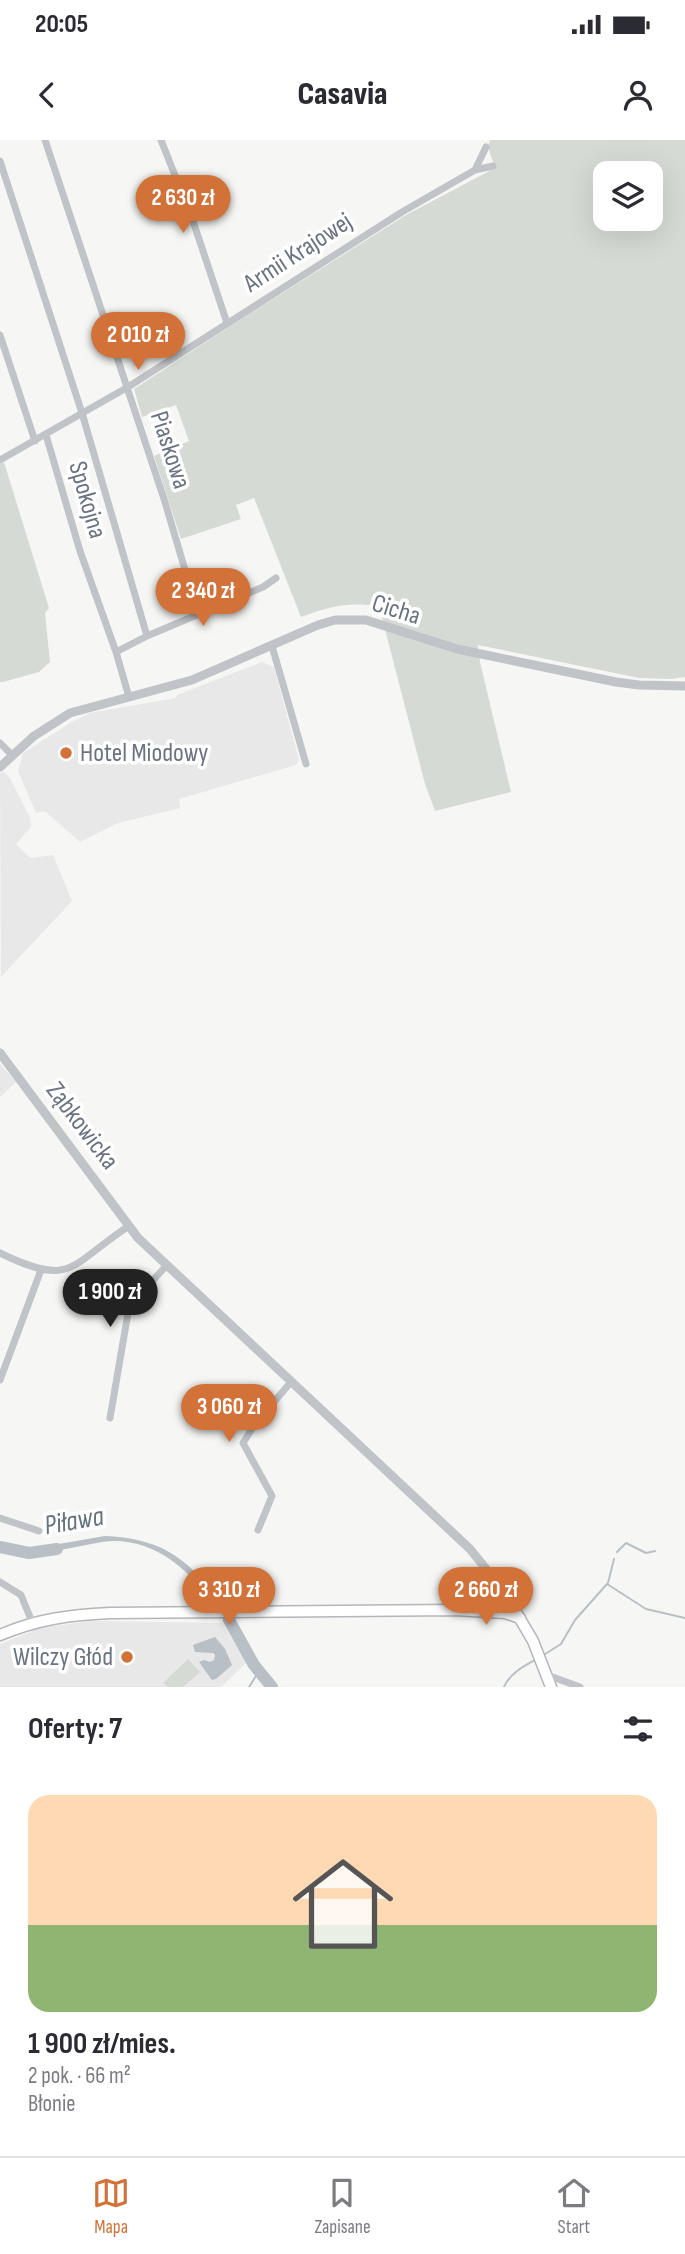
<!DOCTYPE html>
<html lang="pl">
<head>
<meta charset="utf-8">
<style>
	body { margin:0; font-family:"Sofia Sans Condensed",sans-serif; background:#f7f7f7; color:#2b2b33; height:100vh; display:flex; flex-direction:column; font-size:26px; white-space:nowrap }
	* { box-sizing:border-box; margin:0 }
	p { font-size:23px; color:#7c7c81 }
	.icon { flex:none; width:38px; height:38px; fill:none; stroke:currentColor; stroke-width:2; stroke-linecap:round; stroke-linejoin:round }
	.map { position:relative; height:1547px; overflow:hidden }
	.side { display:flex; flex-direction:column; background:#fff; flex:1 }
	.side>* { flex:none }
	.tools { position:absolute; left:593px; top:21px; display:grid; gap:14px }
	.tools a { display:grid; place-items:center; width:70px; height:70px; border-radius:14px; background:#fff; box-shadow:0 7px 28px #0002; font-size:35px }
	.price { position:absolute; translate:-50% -60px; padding:0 16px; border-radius:24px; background:#d27238; color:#fff; font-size:23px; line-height:46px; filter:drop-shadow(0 2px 4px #0008) }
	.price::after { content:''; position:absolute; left:50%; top:42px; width:21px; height:16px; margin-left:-10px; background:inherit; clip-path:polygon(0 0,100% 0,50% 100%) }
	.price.selected { background:#222; color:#fff }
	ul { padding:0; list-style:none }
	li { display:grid; align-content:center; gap:14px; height:371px; padding:0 28px }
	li+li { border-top:2px solid #e1e1e2 }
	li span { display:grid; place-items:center; height:217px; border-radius:21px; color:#555 }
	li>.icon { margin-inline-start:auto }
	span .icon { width:126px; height:126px; fill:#fffc; stroke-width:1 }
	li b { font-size:30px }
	h2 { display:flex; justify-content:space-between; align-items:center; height:84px; padding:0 28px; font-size:30px }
	.status { display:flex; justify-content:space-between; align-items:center; height:49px; padding:0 35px; background:#fff; direction:ltr }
	.status svg { height:19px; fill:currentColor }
	header { display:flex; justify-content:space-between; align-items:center; height:91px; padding:0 28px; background:#fff; font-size:32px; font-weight:800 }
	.dock { display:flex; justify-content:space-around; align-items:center; height:98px; border-top:2px solid #e1e1e2; background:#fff; font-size:19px; color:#7c7c81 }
	.dock a { display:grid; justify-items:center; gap:4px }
	.dock .selected { color:#d27238 }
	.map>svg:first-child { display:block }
	.built { fill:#e7e8e7 }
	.green { fill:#d5dbd4; fill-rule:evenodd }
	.water { fill:#b8c0c6 }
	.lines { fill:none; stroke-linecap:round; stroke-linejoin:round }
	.stream { stroke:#b8c0c6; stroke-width:2 }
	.river { stroke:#b8c0c6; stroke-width:12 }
	.secondary-casing { stroke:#b3b6bb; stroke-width:13 }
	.minor { stroke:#c0c3c7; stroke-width:7 }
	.tertiary { stroke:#c0c3c7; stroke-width:9 }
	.secondary { stroke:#fff; stroke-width:10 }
	.poi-dot { fill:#d27238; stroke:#fff; stroke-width:2.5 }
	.labels { text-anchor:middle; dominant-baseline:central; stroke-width:7; stroke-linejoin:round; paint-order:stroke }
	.street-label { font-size:26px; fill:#697382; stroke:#fff }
	.poi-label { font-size:26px; fill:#697382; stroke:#fff; text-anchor:start }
	.water-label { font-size:28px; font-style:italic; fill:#64737e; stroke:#fff }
</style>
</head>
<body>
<div class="status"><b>20:05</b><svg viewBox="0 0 49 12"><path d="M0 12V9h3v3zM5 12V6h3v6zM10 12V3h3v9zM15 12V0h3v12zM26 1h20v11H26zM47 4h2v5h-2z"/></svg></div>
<header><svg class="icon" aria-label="back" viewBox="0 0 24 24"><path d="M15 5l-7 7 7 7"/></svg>Casavia<svg class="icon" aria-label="person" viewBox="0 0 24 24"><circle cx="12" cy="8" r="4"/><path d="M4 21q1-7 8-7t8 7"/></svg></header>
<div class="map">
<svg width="685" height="1547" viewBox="0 0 685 1547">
	<rect width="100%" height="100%" fill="#f6f7f4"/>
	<!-- built -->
	<path class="built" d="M262,522L274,527L299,620L296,625L179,659L180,668L118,683L80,702L45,671L36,673L18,631L23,613L72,582L90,573L176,558L177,555Z
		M3,631L10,638L30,678L31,687L16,704L30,718L53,715L72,761L1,837L0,634Z
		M0,924L16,942L0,957Z
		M92,1481L222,1483L247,1522L221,1547H0V1504L40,1488Z"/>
	<!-- green -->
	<path class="green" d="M490,0H685V537L671,539L639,538L478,505L480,522L511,652L435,671L425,644L379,466C348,462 330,466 301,477L254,358L236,365L241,379L181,399L154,316L189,301L176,265L142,277L134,249L235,183L406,75L495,28L488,7ZM606,33H651V79H606Z
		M4,322L49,468L45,473L50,522L39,532L3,542H0V324Z
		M188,1519L200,1532L183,1547H168L163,1543Z"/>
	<!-- water -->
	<path class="water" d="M105,1396C168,1399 187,1421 226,1466L213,1467C191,1428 149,1395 102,1402C67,1408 35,1419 0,1409V1403L24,1410Z
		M215,1497L225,1509L232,1525L216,1539L212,1540L199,1522L204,1520L210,1522L214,1520L215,1515L213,1513L195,1512L193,1505Z"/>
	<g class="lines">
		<!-- stream -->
		<path class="stream" d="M617,1412L626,1403L646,1413L655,1411
			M608,1443L614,1419
			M542,1516L561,1504L575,1480L607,1444L646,1469L685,1478
			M249,1547L259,1531
			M504,1547C510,1533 524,1526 537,1519"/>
		<!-- river -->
		<path class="river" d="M0,1407L29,1413L57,1409
			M229,1480L254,1525L272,1547"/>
		<defs>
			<path id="secondary" d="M466,1468L482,1463L503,1450L533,1501L551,1547
				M0,1495C38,1479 69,1475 110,1473L455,1470L505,1473L520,1478"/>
		</defs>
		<!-- secondary casing -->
		<use href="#secondary" class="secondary-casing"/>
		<!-- minor -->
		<path class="minor" d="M45,0L165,362L198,474
			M161,0L193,81L227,183
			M0,21L82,273L147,496
			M475,30L486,7
			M0,195L35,301
			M46,295L80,411L116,512L129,557
			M0,320L128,247L402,72L475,30L493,26
			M272,506L306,624
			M116,512L147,496L263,447L276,438
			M0,603L12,615
			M0,1113C74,1149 70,1124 129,1086
			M0,1240L41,1130
			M110,1278L128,1173L137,1158L166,1126
			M0,1378L39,1391
			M258,1390L272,1356L243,1303L255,1284L291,1242
			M0,1442L21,1455L32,1482
			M547,1535L580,1547"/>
		<!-- tertiary -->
		<path class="tertiary" d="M0,627L34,596L70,573L192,540L318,485L335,480H366L457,509L616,542L639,545L685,546
			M0,913L138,1098L470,1409L503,1450"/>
		<!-- secondary -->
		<use href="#secondary" class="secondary"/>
	</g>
	<!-- markers -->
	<g class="poi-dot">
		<circle cx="66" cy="613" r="7"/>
		<circle cx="127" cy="1517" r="7"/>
	</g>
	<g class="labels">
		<!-- street labels -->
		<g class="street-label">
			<text transform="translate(298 113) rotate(-33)">Armii Krajowej</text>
			<text transform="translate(170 310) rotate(72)">Piaskowa</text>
			<text transform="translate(87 360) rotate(74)">Spokojna</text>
			<text transform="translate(396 470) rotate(17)">Cicha</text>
			<text transform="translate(82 986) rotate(53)">Ząbkowicka</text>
		</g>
		<!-- poi labels -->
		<g class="poi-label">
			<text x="80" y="613">Hotel Miodowy</text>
			<text x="113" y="1517" text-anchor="end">Wilczy Głód</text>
		</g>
		<!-- water labels -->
		<g class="water-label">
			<text transform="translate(74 1381) rotate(-10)">Piława</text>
		</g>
	</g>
</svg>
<div class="tools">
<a><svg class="icon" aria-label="layers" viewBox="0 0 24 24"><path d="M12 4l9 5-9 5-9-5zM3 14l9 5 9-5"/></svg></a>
</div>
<b class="price" style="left:183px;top:95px">2 630 zł</b>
<b class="price" style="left:138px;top:232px">2 010 zł</b>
<b class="price" style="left:203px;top:488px">2 340 zł</b>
<b class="price selected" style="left:110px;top:1189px">1 900 zł</b>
<b class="price" style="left:229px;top:1304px">3 060 zł</b>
<b class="price" style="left:229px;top:1487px">3 310 zł</b>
<b class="price" style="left:486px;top:1487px">2 660 zł</b>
</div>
<section class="side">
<h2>Oferty: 7<svg class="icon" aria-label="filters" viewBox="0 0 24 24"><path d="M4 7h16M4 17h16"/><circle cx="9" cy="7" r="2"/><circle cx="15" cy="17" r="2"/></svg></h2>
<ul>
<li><span style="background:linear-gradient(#ffd9b3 60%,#8fb573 0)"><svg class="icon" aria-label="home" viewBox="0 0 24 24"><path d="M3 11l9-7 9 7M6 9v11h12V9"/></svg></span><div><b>1 900 zł/mies.</b><p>2 pok. · 66 m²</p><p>Błonie</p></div></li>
</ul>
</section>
<nav class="dock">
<a class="selected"><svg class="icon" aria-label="map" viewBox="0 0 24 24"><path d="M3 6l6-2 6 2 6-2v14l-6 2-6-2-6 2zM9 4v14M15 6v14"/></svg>Mapa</a>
<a><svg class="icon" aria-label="saved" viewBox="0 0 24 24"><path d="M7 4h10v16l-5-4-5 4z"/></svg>Zapisane</a>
<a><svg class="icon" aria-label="home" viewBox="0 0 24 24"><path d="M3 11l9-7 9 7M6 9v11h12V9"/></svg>Start</a>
</nav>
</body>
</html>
